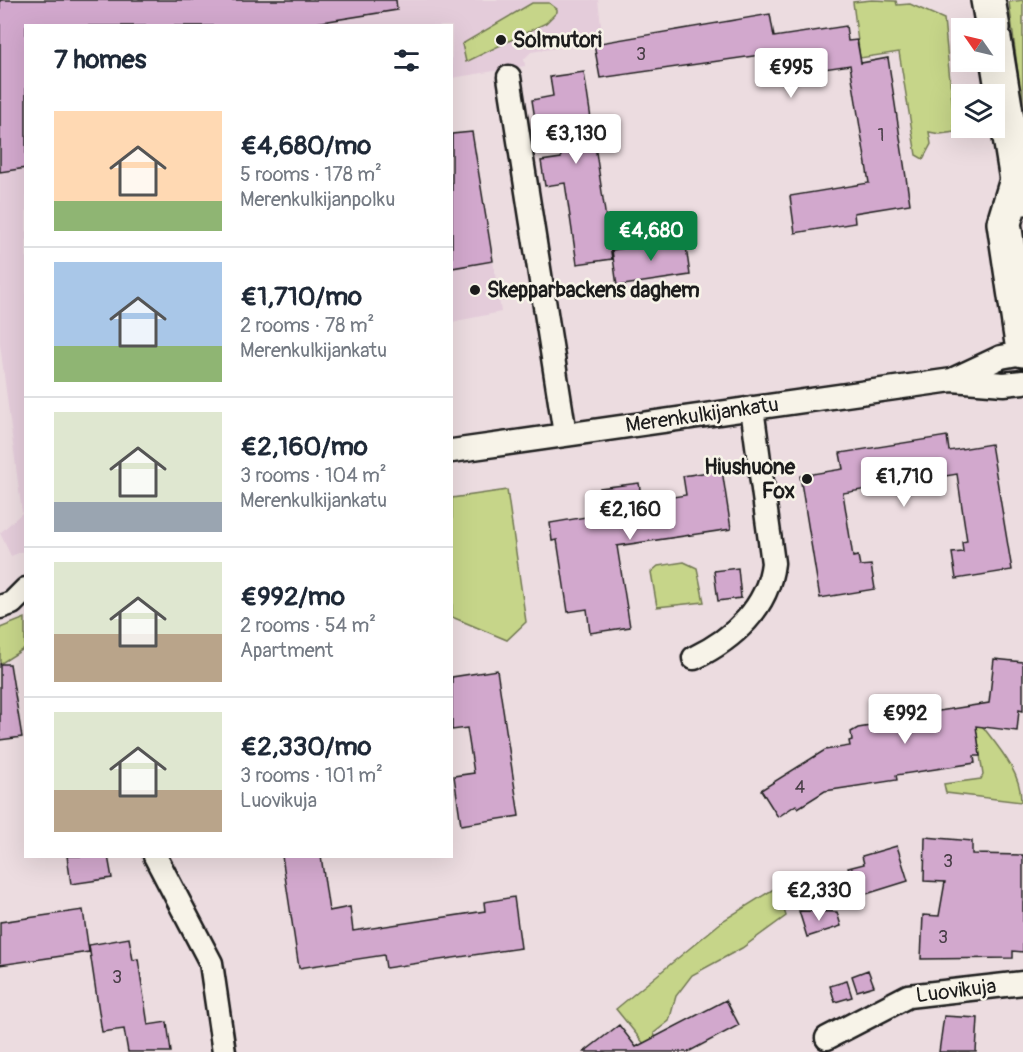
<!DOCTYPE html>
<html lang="en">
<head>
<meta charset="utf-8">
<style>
	body { margin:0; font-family:Pangolin,sans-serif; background:#f6f6f7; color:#1f2937; height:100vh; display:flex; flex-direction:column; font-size:22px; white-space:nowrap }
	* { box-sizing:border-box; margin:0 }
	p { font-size:20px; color:#747a83 }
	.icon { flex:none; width:33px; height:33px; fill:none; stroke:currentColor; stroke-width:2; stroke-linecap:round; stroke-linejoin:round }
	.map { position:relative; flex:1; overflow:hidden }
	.sheet { position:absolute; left:24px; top:24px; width:429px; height:834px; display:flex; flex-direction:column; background:#fff; border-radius:0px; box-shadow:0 6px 24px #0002 }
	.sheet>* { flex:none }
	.needle { width:39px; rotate:304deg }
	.buttons { position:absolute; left:951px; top:18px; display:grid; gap:12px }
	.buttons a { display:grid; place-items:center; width:54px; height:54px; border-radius:0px; background:#fff; box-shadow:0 6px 24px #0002; font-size:30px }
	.price { position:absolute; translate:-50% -51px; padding:0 14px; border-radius:6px; background:#fff; color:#222; font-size:20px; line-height:39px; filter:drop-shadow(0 2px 3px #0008) }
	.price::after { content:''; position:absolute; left:50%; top:36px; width:18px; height:14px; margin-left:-9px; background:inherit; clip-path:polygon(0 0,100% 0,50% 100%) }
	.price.active { background:#0b8043; color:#fff }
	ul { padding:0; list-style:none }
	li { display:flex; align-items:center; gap:18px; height:150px; padding:0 30px }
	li+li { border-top:2px solid #e0e1e3 }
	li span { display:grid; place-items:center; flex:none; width:168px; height:120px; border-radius:0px; color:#555 }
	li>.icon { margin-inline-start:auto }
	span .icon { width:72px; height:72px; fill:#fffc; stroke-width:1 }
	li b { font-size:26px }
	h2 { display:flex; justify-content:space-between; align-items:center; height:72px; padding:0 30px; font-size:26px }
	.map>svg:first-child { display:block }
	.built { fill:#e4ccda }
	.green { fill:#c6d589; stroke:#717852; stroke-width:1.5 }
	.building { fill:#d2a8cd; stroke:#1c1c1c; stroke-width:1.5 }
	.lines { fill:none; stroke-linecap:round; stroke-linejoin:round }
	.minor-casing { stroke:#1c1c1c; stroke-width:27 }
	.secondary-casing { stroke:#1c1c1c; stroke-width:38 }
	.minor { stroke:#f7f3e8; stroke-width:22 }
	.secondary { stroke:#f7f3e8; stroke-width:33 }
	.poi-dot { fill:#1c1c1c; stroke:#f7f3e8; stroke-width:2 }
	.labels { text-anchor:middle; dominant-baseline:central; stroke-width:5; stroke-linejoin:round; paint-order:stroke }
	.number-label { font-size:18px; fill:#4a3f48 }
	.poi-label { font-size:21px; font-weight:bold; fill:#1c1c1c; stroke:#f7f3e8; text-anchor:start }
	.street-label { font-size:21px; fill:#1c1c1c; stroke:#f7f3e8 }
</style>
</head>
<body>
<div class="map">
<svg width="1023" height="1052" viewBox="0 0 1023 1052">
	<rect width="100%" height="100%" fill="#ecdce0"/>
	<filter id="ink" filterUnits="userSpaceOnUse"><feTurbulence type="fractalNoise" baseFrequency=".0167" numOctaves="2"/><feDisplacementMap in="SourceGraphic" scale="12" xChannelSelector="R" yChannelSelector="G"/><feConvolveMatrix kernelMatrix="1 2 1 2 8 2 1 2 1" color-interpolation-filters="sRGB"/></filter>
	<g filter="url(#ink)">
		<!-- built -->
		<path class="built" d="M0,0H598L603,41L531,52L524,59L525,66L452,78V26H26V550L11,556L0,533L22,513L0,344Z
			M493,261L501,312L452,322V268Z"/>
		<!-- green -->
		<path class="green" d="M872,0L896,1L897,5L910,4L944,19L955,132L940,134L929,132L931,144L923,159L916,155L899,52L860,58L853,2Z
			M1023,0V114L1009,2Z
			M532,3H549L557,9V12L546,23L466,62L462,44Z
			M507,490L526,622L507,640L452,617V498Z
			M684,562L697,568L704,602L657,607L651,572L658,566Z
			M25,618V648L0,664V628Z
			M974,715C992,741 1022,769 1021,802L946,793L944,784L981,779L983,775Z
			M777,887L786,916L742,948L692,975L676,996L669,1021L654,1033L658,1045L649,1050L616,1009L724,920Z"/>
		<!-- building -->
		<path class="building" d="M0,0H396L397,10L297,26H26V168L0,172Z
			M770,14L774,37L846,26L848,41L857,40L861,63L888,58L910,204L854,213L855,223L795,233L790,196L869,183L850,65L778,76L775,53L600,78L594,44Z
			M584,72L612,259L577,264L565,183L545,186L541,161L561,158L556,122L536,125L532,100L553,96L550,77Z
			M472,132L493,261L452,268V134Z
			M685,239L690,275L617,286L612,250Z
			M947,436L949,451L991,444L1012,570L956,579L952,553L963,552L962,542L967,541L957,474L843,493L853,557L858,556L860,566L871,565L875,589L820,598L800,476L843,469L840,453Z
			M722,470L731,529L617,546L630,627L590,633L587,609L568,612L557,540L552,541L550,523L604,514L600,488L639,483L642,502L686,495L683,476Z
			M738,568L741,598L718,601L714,571Z
			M994,659L1023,662V711L1019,710L1017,731L976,726L980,756H974L975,763L896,775L897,780L825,791L798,808L796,805L778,817L761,790L825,750L850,746L849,741L852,740L851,732L858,728L902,721L901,717L989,703Z
			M0,664H10L22,737L0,740Z
			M497,670L519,816L461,825L454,776L474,773L467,728L452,730V677Z
			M925,837L972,841V854L1023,855V952L1013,951V958L921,959L923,915L939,916L945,882L924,881Z
			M897,846L908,881L834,904L827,883L850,876L848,868L864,864L862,856Z
			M67,856H108L112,878L71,884Z
			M282,856H321L329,911L350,907L353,931L485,911L484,902L514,897L521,948L386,968L384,955L299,968Z
			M83,910L89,952L0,965V922Z
			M799,911L837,912L841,926L807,937Z
			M129,938L133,960L138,959L148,1025L167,1022L171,1052H128L124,1029L102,1032L89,945Z
			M868,970L874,986L857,991L852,976Z
			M847,981L852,997L835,1002L830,986Z
			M726,1000L739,1025L688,1052H584L619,1025L636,1047Z
			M944,1016L978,1018L976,1052H939Z"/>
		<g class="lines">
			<defs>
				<path id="minor" d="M509,77L565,434
					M954,379L1001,357L1023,353
					M452,451L952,380L1004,384L1023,382
					M0,607L12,603L26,589
					M694,658C733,639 768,608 773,563L752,408
					M155,856L211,963L224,1052
					M827,1038L908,996L1023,983"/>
				<path id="secondary" d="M988,0L993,28
					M994,39L1017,180L1023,198
					M1017,180L1004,223L1023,350"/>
			</defs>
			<!-- minor casing -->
			<use href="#minor" class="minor-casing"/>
			<!-- secondary casing -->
			<use href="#secondary" class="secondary-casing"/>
			<!-- minor -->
			<use href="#minor" class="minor"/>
			<!-- secondary -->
			<use href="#secondary" class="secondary"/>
		</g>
	</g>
	<!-- markers -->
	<g class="poi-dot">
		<circle cx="501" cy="40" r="6"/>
		<circle cx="475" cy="290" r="6"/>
		<circle cx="807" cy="479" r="6"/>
	</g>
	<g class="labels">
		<!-- number labels -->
		<g class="number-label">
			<text x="641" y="54">3</text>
			<text x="881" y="135">1</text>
			<text x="800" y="787">4</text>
			<text x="948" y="861">3</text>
			<text x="943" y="937">3</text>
			<text x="117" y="977">3</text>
		</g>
		<!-- poi labels -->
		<g class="poi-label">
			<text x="513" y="40">Solmutori</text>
			<text x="487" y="290">Skepparbackens daghem</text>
			<text x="795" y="467" text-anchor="end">Hiushuone<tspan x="795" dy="24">Fox</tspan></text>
		</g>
		<!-- street labels -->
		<g class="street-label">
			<text transform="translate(702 415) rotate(-8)">Merenkulkijankatu</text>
			<text transform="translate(956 991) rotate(-7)">Luovikuja</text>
		</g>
	</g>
</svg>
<div class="buttons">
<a><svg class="needle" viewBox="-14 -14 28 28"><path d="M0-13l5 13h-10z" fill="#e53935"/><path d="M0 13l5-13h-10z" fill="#747a83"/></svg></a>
<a><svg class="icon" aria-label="layers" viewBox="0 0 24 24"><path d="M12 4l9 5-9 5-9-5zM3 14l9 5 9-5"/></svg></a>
</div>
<b class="price" style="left:791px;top:99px">€995</b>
<b class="price" style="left:576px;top:165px">€3,130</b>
<b class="price active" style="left:651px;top:262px">€4,680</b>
<b class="price" style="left:904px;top:508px">€1,710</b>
<b class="price" style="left:630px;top:541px">€2,160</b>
<b class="price" style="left:905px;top:745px">€992</b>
<b class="price" style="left:819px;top:922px">€2,330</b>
<section class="sheet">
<h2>7 homes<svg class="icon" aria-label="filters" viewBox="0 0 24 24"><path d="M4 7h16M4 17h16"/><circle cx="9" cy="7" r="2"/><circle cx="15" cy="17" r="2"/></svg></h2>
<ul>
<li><span style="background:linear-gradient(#ffd9b3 75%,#8fb573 0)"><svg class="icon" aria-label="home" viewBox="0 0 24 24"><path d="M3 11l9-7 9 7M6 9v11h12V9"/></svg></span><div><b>€4,680/mo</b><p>5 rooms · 178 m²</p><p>Merenkulkijanpolku</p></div></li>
<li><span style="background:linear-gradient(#a9c7e8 70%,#8fb573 0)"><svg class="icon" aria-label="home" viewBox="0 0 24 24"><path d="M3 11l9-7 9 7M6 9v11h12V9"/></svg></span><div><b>€1,710/mo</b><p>2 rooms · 78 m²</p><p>Merenkulkijankatu</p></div></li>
<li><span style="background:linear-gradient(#dfe7d0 75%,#9aa5b1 0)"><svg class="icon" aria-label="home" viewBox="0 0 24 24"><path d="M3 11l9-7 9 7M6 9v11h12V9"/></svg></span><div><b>€2,160/mo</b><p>3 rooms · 104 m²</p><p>Merenkulkijankatu</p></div></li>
<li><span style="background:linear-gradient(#dfe7d0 60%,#b9a48a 0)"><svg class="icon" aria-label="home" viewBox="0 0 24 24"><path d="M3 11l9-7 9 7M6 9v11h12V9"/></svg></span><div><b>€992/mo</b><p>2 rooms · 54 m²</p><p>Apartment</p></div></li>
<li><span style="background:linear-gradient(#dfe7d0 65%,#b9a48a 0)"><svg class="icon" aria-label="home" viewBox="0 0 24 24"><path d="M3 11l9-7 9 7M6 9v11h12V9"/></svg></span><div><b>€2,330/mo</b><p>3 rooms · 101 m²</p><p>Luovikuja</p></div></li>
</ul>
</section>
</div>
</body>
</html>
